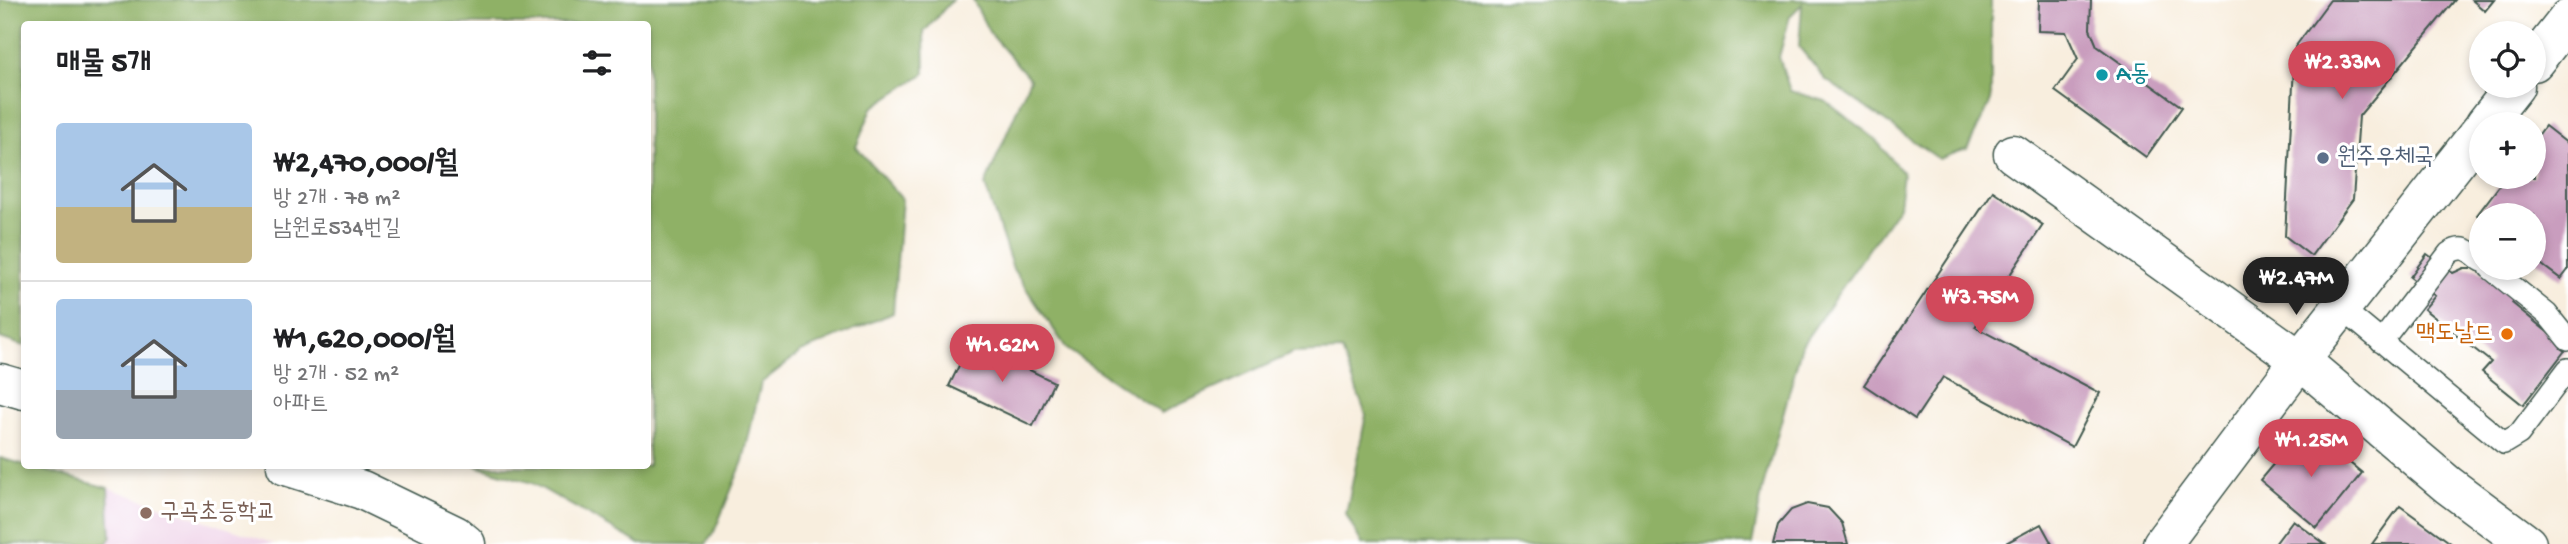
<!DOCTYPE html>
<html lang="ko">
<head>
<meta charset="utf-8">
<style>
	body { margin:0; font-family:"Gochi Hand","Poor Story",sans-serif; background:#f2f2f2; color:#202124; height:100vh; display:flex; flex-direction:column; font-size:26px; white-space:nowrap }
	* { box-sizing:border-box; margin:0 }
	p { font-size:23px; color:#757577 }
	.icon { flex:none; width:38px; height:38px; fill:none; stroke:currentColor; stroke-width:2; stroke-linecap:round; stroke-linejoin:round }
	.map { position:relative; flex:1; overflow:hidden }
	.side { position:absolute; left:21px; top:21px; width:630px; height:448px; display:flex; flex-direction:column; background:#fff; border-radius:7px; box-shadow:0 4px 10px #0003 }
	.side>* { flex:none }
	.buttons { position:absolute; left:2469px; top:21px; display:grid; gap:14px }
	.buttons a { display:grid; place-items:center; width:77px; height:77px; border-radius:50%; background:#fff; box-shadow:0 4px 10px #0003; font-size:35px }
	.price { position:absolute; translate:-50% -60px; padding:0 16px; border-radius:24px; background:#d1495b; color:#fff; font-size:23px; line-height:46px; filter:drop-shadow(0 2px 4px #0008) }
	.price::after { content:''; position:absolute; left:50%; top:42px; width:21px; height:16px; margin-left:-10px; background:inherit; clip-path:polygon(0 0,100% 0,50% 100%) }
	.price.current { background:#222; color:#fff }
	ul { padding:0; list-style:none }
	li { display:flex; align-items:center; gap:21px; height:175px; padding:0 35px }
	li+li { border-top:2px solid #e0e0e0 }
	li span { display:grid; place-items:center; flex:none; width:196px; height:140px; border-radius:7px; color:#555 }
	li>.icon { margin-inline-start:auto }
	span .icon { width:84px; height:84px; fill:#fffc; stroke-width:1 }
	li b { font-size:30px }
	h2 { display:flex; justify-content:space-between; align-items:center; height:84px; padding:0 35px; font-size:30px }
	.map>svg:first-child { display:block }
	.built { fill:#eed0e7 }
	.forest { fill:#8fb166; stroke:#57774d; stroke-width:2 }
	.building { fill:#c99dbe }
	.lines { fill:none; stroke-linecap:round; stroke-linejoin:round }
	.lane-casing { stroke:#40584e; stroke-width:24 }
	.street-casing { stroke:#40584e; stroke-width:41 }
	.secondary-casing { stroke:#40584e; stroke-width:41 }
	.lane { stroke:#fff; stroke-width:21 }
	.street { stroke:#fff; stroke-width:38 }
	.secondary { stroke:#fff; stroke-width:38 }
	.culture-dot { fill:#0f9aa8; stroke:#fff; stroke-width:2.5 }
	.service-dot { fill:#5c6f8a; stroke:#fff; stroke-width:2.5 }
	.food-dot { fill:#e8710a; stroke:#fff; stroke-width:2.5 }
	.education-dot { fill:#8d6e63; stroke:#fff; stroke-width:2.5 }
	.labels { text-anchor:middle; dominant-baseline:central; stroke-width:6; stroke-linejoin:round; paint-order:stroke }
	.culture-label { font-size:24px; fill:#0d838f; stroke:#fff; text-anchor:start }
	.service-label { font-size:24px; fill:#4e5e75; stroke:#fff; text-anchor:start }
	.food-label { font-size:24px; fill:#c56008; stroke:#fff; text-anchor:end }
	.education-label { font-size:24px; fill:#785e54; stroke:#fff; text-anchor:start }
</style>
</head>
<body>
<div class="map">
<svg width="2568" height="544" viewBox="0 0 2568 544">
	<rect width="100%" height="100%" fill="#fff"/>
	<filter id="ink" filterUnits="userSpaceOnUse"><feTurbulence type="fractalNoise" baseFrequency=".0143" numOctaves="2"/><feDisplacementMap in="SourceGraphic" scale="14" xChannelSelector="R" yChannelSelector="G"/><feConvolveMatrix kernelMatrix="1 2 1 2 8 2 1 2 1" color-interpolation-filters="sRGB"/></filter>
	<filter id="wash" filterUnits="userSpaceOnUse"><feTurbulence type="fractalNoise" baseFrequency=".00686" numOctaves="4" result="noise"/><feDisplacementMap in="SourceGraphic" scale="28" xChannelSelector="R" yChannelSelector="G"/><feGaussianBlur stdDeviation="1.57" result="paint"/><feColorMatrix in="noise" values="0 0 0 0 0 0 0 0 0 0 0 0 0 0 0 0 0 1.4 0 .05"/><feComposite in="paint" operator="in"/></filter>
	<g filter="url(#wash)">
		<rect width="100%" height="100%" fill="#f8eede"/>
		<!-- built -->
		<path class="built" d="M108,488L275,544H106L111,537Z"/>
		<!-- forest -->
		<path class="forest" d="M0,0H952L924,32L925,73L872,108L856,147L902,199L893,313L801,352L761,383L743,461L714,532L706,544H640L532,483L476,466H648V24H24V346L0,338Z
			M973,0H1991V101L1967,149L1939,159L1825,79L1799,47L1802,4L1790,16L1779,57L1790,91L1825,101L1874,138L1903,173L1899,206L1802,345L1763,487L1752,544H1362L1346,514L1366,415L1342,351L1293,353L1161,413L1067,349L1013,269L985,185L1030,79L989,32Z
			M0,458L108,488L111,537L106,544H0Z"/>
		<g id="blocks">
			<!-- building -->
			<path class="building" d="M2039,0H2091L2090,29L2097,46L2182,107L2146,157L2055,91L2078,59L2066,32L2038,31Z
				M2330,0H2455L2359,116L2353,199L2311,256L2285,236L2295,47Z
				M2472,0H2494L2485,11Z
				M2545,126L2568,144V270L2561,279L2534,259V215H2482V218L2477,215L2506,177H2534V141Z
				M1993,191L2043,225L1975,327L2100,393L2072,447L1943,377L1915,419L1864,385Z
				M2427,254L2453,273L2464,268H2477L2515,298L2512,303L2567,348L2523,405L2482,372L2491,362L2424,309L2435,296L2410,277Z
				M971,341L1054,382L1033,426L949,386Z
				M2322,440L2362,473L2317,528L2260,480L2291,443Z
				M1807,504L1828,508L1842,523L1848,544H1773L1778,525L1791,510Z
				M2400,506L2452,544H2372Z
				M2293,520L2325,544H2275Z
				M2041,524L2052,544H2004Z"/>
		</g>
	</g>
	<g filter="url(#ink)">
		<use href="#blocks" fill-opacity="0" stroke="#40584e" stroke-width="2"/>
		<g class="lines">
			<defs>
				<path id="lane" d="M2490,268L2547,314L2568,340
					M2341,308L2504,443L2519,434L2568,369
					M2381,342L2449,253C2463,244 2470,251 2482,261"/>
				<path id="street" d="M2534,62L2568,19
					M2485,124L2515,86
					M2013,154L2300,360L2448,485L2527,544
					M2162,544L2300,360L2482,129"/>
				<path id="secondary" d="M0,383L24,390
					M286,466L362,490L455,535L466,544"/>
			</defs>
			<!-- lane casing -->
			<use href="#lane" class="lane-casing"/>
			<!-- street casing -->
			<use href="#street" class="street-casing"/>
			<!-- secondary casing -->
			<use href="#secondary" class="secondary-casing"/>
			<!-- lane -->
			<use href="#lane" class="lane"/>
			<!-- street -->
			<use href="#street" class="street"/>
			<!-- secondary -->
			<use href="#secondary" class="secondary"/>
		</g>
	</g>
	<!-- markers -->
	<circle class="culture-dot" cx="2102" cy="75" r="7"/>
	<circle class="service-dot" cx="2323" cy="158" r="7"/>
	<circle class="food-dot" cx="2507" cy="334" r="7"/>
	<circle class="education-dot" cx="146" cy="513" r="7"/>
	<g class="labels">
		<!-- culture labels -->
		<g class="culture-label">
			<text x="2116" y="75">A동</text>
		</g>
		<!-- service labels -->
		<g class="service-label">
			<text x="2337" y="158">원주우체국</text>
		</g>
		<!-- food labels -->
		<g class="food-label">
			<text x="2493" y="334">맥도날드</text>
		</g>
		<!-- education labels -->
		<g class="education-label">
			<text x="160" y="513">구곡초등학교</text>
		</g>
	</g>
</svg>
<div class="buttons">
<a><svg class="icon" aria-label="locate" viewBox="0 0 24 24"><circle cx="12" cy="12" r="6"/><path d="M12 2v4M12 18v4M2 12h4M18 12h4"/></svg></a>
<a>+</a>
<a>−</a>
</div>
<b class="price" style="left:2342px;top:101px">₩2.33M</b>
<b class="price current" style="left:2296px;top:317px">₩2.47M</b>
<b class="price" style="left:1980px;top:336px">₩3.75M</b>
<b class="price" style="left:1002px;top:384px">₩1.62M</b>
<b class="price" style="left:2311px;top:479px">₩1.25M</b>
<section class="side">
<h2>매물 5개<svg class="icon" aria-label="filters" viewBox="0 0 24 24"><path d="M4 7h16M4 17h16"/><circle cx="9" cy="7" r="2"/><circle cx="15" cy="17" r="2"/></svg></h2>
<ul>
<li><span style="background:linear-gradient(#a9c7e8 60%,#c2b280 0)"><svg class="icon" aria-label="home" viewBox="0 0 24 24"><path d="M3 11l9-7 9 7M6 9v11h12V9"/></svg></span><div><b>₩2,470,000/월</b><p>방 2개 · 78 m²</p><p>남원로534번길</p></div></li>
<li><span style="background:linear-gradient(#a9c7e8 65%,#9aa5b1 0)"><svg class="icon" aria-label="home" viewBox="0 0 24 24"><path d="M3 11l9-7 9 7M6 9v11h12V9"/></svg></span><div><b>₩1,620,000/월</b><p>방 2개 · 52 m²</p><p>아파트</p></div></li>
</ul>
</section>
</div>
</body>
</html>
